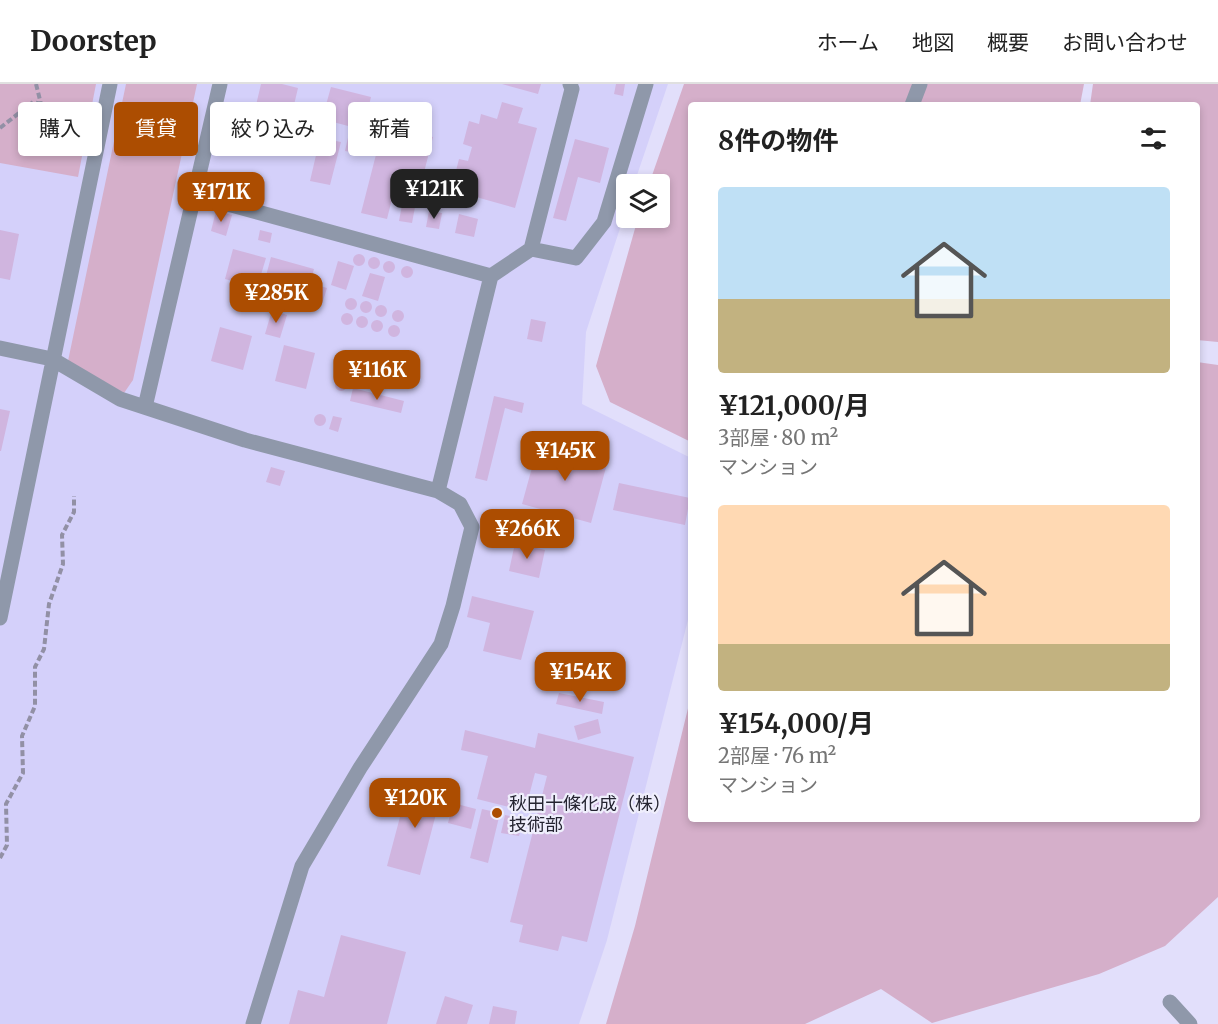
<!DOCTYPE html>
<html lang="ja">
<head>
<meta charset="utf-8">
<style>
	body { margin:0; font-family:Merriweather,"Noto Sans JP",serif; background:#f2f2f2; color:#222; height:100vh; display:flex; flex-direction:column; font-size:22px; white-space:nowrap }
	* { box-sizing:border-box; margin:0 }
	p { font-size:20px; color:#767676 }
	.icon { flex:none; width:33px; height:33px; fill:none; stroke:currentColor; stroke-width:2; stroke-linecap:round; stroke-linejoin:round }
	.map { position:relative; flex:1; overflow:hidden }
	.sheet { position:absolute; left:688px; top:18px; width:512px; height:720px; display:flex; flex-direction:column; background:#fff; border-radius:6px; box-shadow:0 3px 9px #0003 }
	.sheet>* { flex:none }
	.hud { position:absolute; left:18px; top:18px; width:570px; height:54px; display:flex; gap:12px }
	.fabs { position:absolute; left:616px; top:90px; display:grid; gap:12px }
	.fabs a { display:grid; place-items:center; width:54px; height:54px; border-radius:6px; background:#fff; box-shadow:0 3px 9px #0003; font-size:30px }
	.price { position:absolute; translate:-50% -51px; padding:0 14px; border-radius:12px; background:#ac4d01; color:#fff; font-size:20px; line-height:39px; filter:drop-shadow(0 2px 3px #0008) }
	.price::after { content:''; position:absolute; left:50%; top:36px; width:18px; height:14px; margin-left:-9px; background:inherit; clip-path:polygon(0 0,100% 0,50% 100%) }
	.price.on { background:#222; color:#fff }
	ul { padding:0; list-style:none }
	li { display:grid; align-content:center; gap:12px; height:318px; padding:0 30px }
	li span { display:grid; place-items:center; height:186px; border-radius:6px; color:#555 }
	li>.icon { margin-inline-start:auto }
	span .icon { width:108px; height:108px; fill:#fffc; stroke-width:1 }
	li b { font-size:26px }
	h2 { display:flex; justify-content:space-between; align-items:center; height:72px; padding:0 30px; font-size:26px }
	.tag { padding:0 21px; border-radius:6px; background:#fff; box-shadow:0 3px 9px #0003; font-size:21px; line-height:54px }
	.tag.on { background:#ac4d01; color:#fff }
	header { display:flex; align-items:center; gap:36px; box-sizing:border-box; height:84px; padding:0 30px; background:#fff; border-bottom:2px solid #e0e0e0 }
	header strong { font-size:28px }
	nav { display:flex; gap:33px; margin-inline-start:auto; font-size:21px }
	.map>svg:first-child { display:block }
	.built { fill:#d4d0fa }
	.green { fill:#d5afca }
	.building { fill:#d0b5df }
	.lines { fill:none; stroke-linecap:round; stroke-linejoin:round }
	.path { stroke:#9290a5; stroke-width:4; stroke-dasharray:6 3; stroke-linecap:butt }
	.minor { stroke:#8f98aa; stroke-width:15 }
	.poi-dot { fill:#ac4d01; stroke:#efeefc; stroke-width:2 }
	.labels { text-anchor:middle; dominant-baseline:central; stroke-width:4.5; stroke-linejoin:round; paint-order:stroke }
	.poi-label { font-size:18px; fill:#252431; stroke:#efeefc; text-anchor:start }
</style>
</head>
<body>
<header>
<strong>Doorstep</strong>
<nav><a>ホーム</a><a>地図</a><a>概要</a><a>お問い合わせ</a></nav>
</header>
<div class="map">
<svg width="1218" height="940" viewBox="0 0 1218 940">
	<rect width="100%" height="100%" fill="#e2dffb"/>
	<!-- built -->
	<path class="built" d="M0,0H668L634,100H627V123L586,248L582,320L691,374V524L607,856L579,940H0Z"/>
	<!-- green -->
	<path class="green" d="M0,0H96L78,93L0,79Z
		M126,0H197L133,296L124,309L68,277Z
		M684,0H1084L1080,21H692L691,358L610,318L596,282L638,134H660V100H649Z
		M1093,0H1218V258L1197,256V21H1090Z
		M1197,278L1218,281V813L1165,862L1099,890L932,939L881,905L805,940H606L635,842L691,612L692,735H1197Z"/>
	<!-- building -->
	<path class="building" d="M261,0H282L298,4L285,59L249,51Z
		M502,0H541L538,10Z
		M616,0H625L623,12L614,10Z
		M331,3L371,13L363,46L322,35Z
		M502,18L523,24L518,39L537,44L515,124L451,106L459,75L468,77L472,63L463,60L469,37L479,40L481,30L497,35Z
		M389,20L416,27L411,47L433,53L418,112L394,107L387,135L361,129Z
		M349,49L364,53L361,70L345,67Z
		M320,54L341,58L330,101L310,97Z
		M575,55L609,64L600,99L578,93L566,137L553,134Z
		M402,121L415,123L412,139L399,137Z
		M216,127L232,131L226,152L211,147Z
		M429,127L442,129L439,145L426,143Z
		M459,130L478,135L474,153L455,149Z
		M0,146L19,150L10,196L0,194Z
		M260,146L272,149L270,159L258,156Z
		M233,165L266,174L257,204L225,195Z
		M353 176a6 6 0 1 1 12 0a6 6 0 1 1-12 0Z
		M368 179a6 6 0 1 1 12 0a6 6 0 1 1-12 0Z
		M271,173L314,185L310,199L327,204L322,220L295,213L292,224L272,218L276,207L263,203Z
		M383 183a6 6 0 1 1 12 0a6 6 0 1 1-12 0Z
		M338,177L354,182L346,206L331,201Z
		M401 188a6 6 0 1 1 12 0a6 6 0 1 1-12 0Z
		M370,189L385,193L378,217L362,212Z
		M345 220a6 6 0 1 1 12 0a6 6 0 1 1-12 0Z
		M360 223a6 6 0 1 1 12 0a6 6 0 1 1-12 0Z
		M375 227a6 6 0 1 1 12 0a6 6 0 1 1-12 0Z
		M392 232a6 6 0 1 1 12 0a6 6 0 1 1-12 0Z
		M272,226L287,231L280,254L265,250Z
		M341 235a6 6 0 1 1 12 0a6 6 0 1 1-12 0Z
		M356 238a6 6 0 1 1 12 0a6 6 0 1 1-12 0Z
		M531,235L546,238L542,258L527,255Z
		M371 242a6 6 0 1 1 12 0a6 6 0 1 1-12 0Z
		M388 247a6 6 0 1 1 12 0a6 6 0 1 1-12 0Z
		M220,243L252,252L243,286L211,277Z
		M284,261L315,269L306,305L275,297Z
		M339 286a6 6 0 1 1 12 0a6 6 0 1 1-12 0Z
		M335 301a6 6 0 1 1 12 0a6 6 0 1 1-12 0Z
		M353,304L404,317L401,329L350,317Z
		M494,312L524,319L522,329L505,324L487,397L475,394Z
		M0,325L10,327L1,367H0Z
		M314 336a6 6 0 1 1 12 0a6 6 0 1 1-12 0Z
		M333,332L342,334L338,348L329,345Z
		M539,358L608,376L591,439L522,420Z
		M271,383L285,387L280,402L266,398Z
		M619,399L690,414L685,441L613,426Z
		M515,459L545,466L539,494L509,487Z
		M472,512L534,527L521,576L483,567L490,539L467,533Z
		M559,609L604,618L602,630L556,620Z
		M598,635L601,649L578,656L574,642Z
		M465,646L535,664L538,649L634,673L587,858L562,852L558,867L519,858L523,841L510,838L547,692L535,689L525,727L477,715L488,672L461,666Z
		M409,699L442,707L420,791L387,782Z
		M453,719L476,725L471,745L448,739Z
		M482,725L500,729L488,779L470,774Z
		M505,731L523,735L519,752L501,749Z
		M341,851L406,868L387,940H289L298,906L324,913Z
		M445,912L473,921L467,940H436Z
		M493,922L517,927L515,940H489Z"/>
	<g class="lines">
		<!-- path -->
		<path class="path" d="M36,0L41,20
			M0,44L33,18L86,30
			M0,774L7,761L6,720L23,689L22,652L35,622V583L44,565L49,520L63,480L62,451L74,428V412"/>
		<!-- minor -->
		<path class="minor" d="M912,21L920,0
			M195,111L491,192L438,407
			M531,165L572,5L570,0
			M491,192L531,165L576,174L604,138L646,0
			M0,264L52,275L120,315L245,356L438,407L460,420L472,443L453,522L441,560L360,684L302,782L253,940
			M145,323L220,0
			M0,534L110,0
			M1170,918L1190,940"/>
	</g>
	<!-- markers -->
	<circle class="poi-dot" cx="497" cy="729" r="6"/>
	<g class="labels">
		<!-- poi labels -->
		<g class="poi-label">
			<text x="509" y="719">秋田十條化成（株）<tspan x="509" dy="21">技術部</tspan></text>
		</g>
	</g>
</svg>
<div class="fabs">
<a><svg class="icon" aria-label="layers" viewBox="0 0 24 24"><path d="M12 4l9 5-9 5-9-5zM3 14l9 5 9-5"/></svg></a>
</div>
<b class="price on" style="left:434px;top:136px">¥121K</b>
<b class="price" style="left:221px;top:139px">¥171K</b>
<b class="price" style="left:276px;top:240px">¥285K</b>
<b class="price" style="left:377px;top:317px">¥116K</b>
<b class="price" style="left:565px;top:398px">¥145K</b>
<b class="price" style="left:527px;top:476px">¥266K</b>
<b class="price" style="left:580px;top:619px">¥154K</b>
<b class="price" style="left:415px;top:745px">¥120K</b>
<div class="hud">
<a class="tag">購入</a>
<a class="tag on">賃貸</a>
<a class="tag">絞り込み</a>
<a class="tag">新着</a>
</div>
<section class="sheet">
<h2>8件の物件<svg class="icon" aria-label="filters" viewBox="0 0 24 24"><path d="M4 7h16M4 17h16"/><circle cx="9" cy="7" r="2"/><circle cx="15" cy="17" r="2"/></svg></h2>
<ul>
<li><span style="background:linear-gradient(#bfe0f5 60%,#c2b280 0)"><svg class="icon" aria-label="home" viewBox="0 0 24 24"><path d="M3 11l9-7 9 7M6 9v11h12V9"/></svg></span><div><b>¥121,000/月</b><p>3部屋 · 80 m²</p><p>マンション</p></div></li>
<li><span style="background:linear-gradient(#ffd9b3 75%,#c2b280 0)"><svg class="icon" aria-label="home" viewBox="0 0 24 24"><path d="M3 11l9-7 9 7M6 9v11h12V9"/></svg></span><div><b>¥154,000/月</b><p>2部屋 · 76 m²</p><p>マンション</p></div></li>
</ul>
</section>
</div>
</body>
</html>
